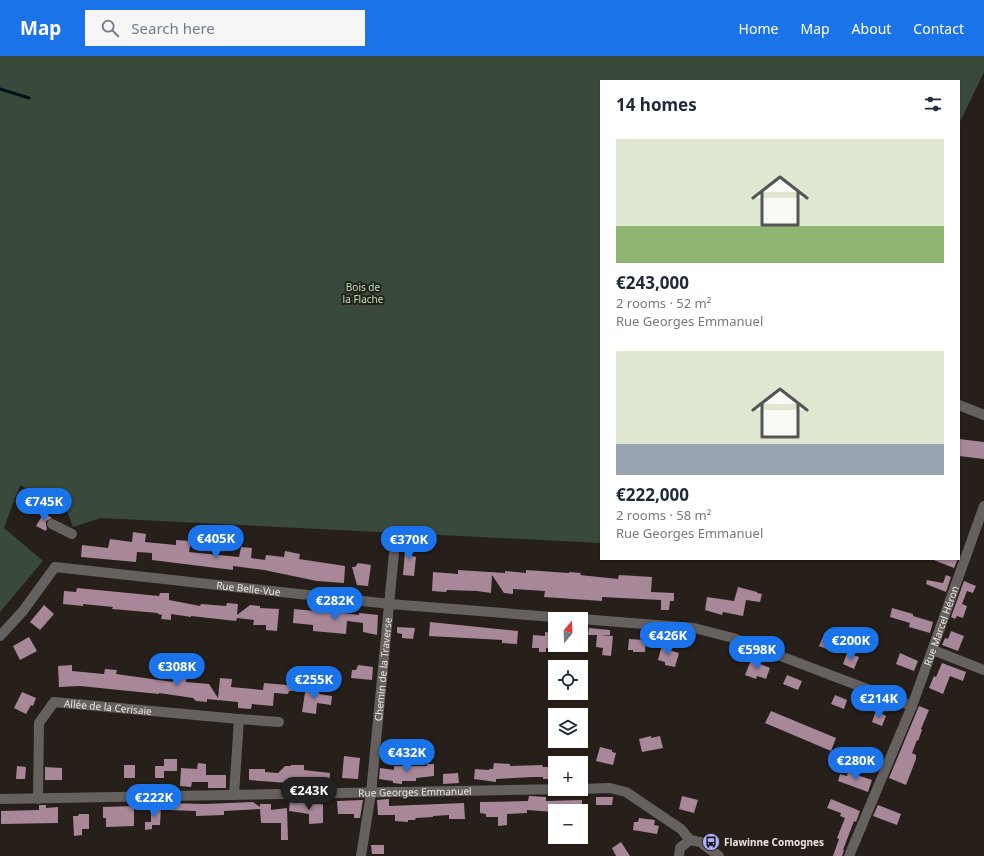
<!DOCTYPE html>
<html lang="en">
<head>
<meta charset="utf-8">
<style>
	body { margin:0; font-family:"Noto Sans",sans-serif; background:#f6f6f7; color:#1f2937; height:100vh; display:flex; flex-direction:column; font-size:15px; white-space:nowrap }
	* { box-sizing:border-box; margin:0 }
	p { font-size:13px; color:#747a83 }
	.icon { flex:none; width:22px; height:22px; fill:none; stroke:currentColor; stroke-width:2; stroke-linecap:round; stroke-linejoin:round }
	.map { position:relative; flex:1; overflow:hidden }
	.side { position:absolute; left:600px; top:24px; width:360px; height:480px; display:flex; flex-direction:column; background:#fff; border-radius:0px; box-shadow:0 1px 3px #0004 }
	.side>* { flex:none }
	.needle { width:26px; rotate:19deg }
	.tools { position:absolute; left:548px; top:556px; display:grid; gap:8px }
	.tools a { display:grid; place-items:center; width:40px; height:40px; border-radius:0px; background:#fff; box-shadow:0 1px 3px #0004; font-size:20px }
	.price { position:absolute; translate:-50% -34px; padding:0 9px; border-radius:14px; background:#1a73e8; color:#fff; font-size:13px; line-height:26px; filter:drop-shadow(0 1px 2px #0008) }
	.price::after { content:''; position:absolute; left:50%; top:24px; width:12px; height:9px; margin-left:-6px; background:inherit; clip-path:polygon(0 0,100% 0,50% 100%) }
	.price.on { background:#222; color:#fff }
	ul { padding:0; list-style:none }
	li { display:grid; align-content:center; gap:8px; height:212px; padding:0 16px }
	li span { display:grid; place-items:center; height:124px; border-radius:0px; color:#555 }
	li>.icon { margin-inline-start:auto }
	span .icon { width:72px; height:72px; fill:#fffc; stroke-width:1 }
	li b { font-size:17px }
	h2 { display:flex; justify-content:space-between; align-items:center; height:48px; padding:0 16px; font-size:17px }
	header { display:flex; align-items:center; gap:24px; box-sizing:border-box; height:56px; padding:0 20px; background:#1a73e8; color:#fff }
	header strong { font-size:19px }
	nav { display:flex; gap:22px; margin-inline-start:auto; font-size:14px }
	.search { width:280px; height:36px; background:#f6f6f7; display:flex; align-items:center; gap:10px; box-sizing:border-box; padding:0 14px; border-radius:0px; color:#747a83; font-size:15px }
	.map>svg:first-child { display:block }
	.green { fill:#394a3c }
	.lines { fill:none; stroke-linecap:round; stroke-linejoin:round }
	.stream { stroke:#00101c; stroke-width:3 }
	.building { fill:#a88799 }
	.minor { stroke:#65615e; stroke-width:10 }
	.labels { text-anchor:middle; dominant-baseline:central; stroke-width:4; stroke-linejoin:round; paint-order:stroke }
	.park-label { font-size:10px; fill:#b3e6bd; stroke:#261f1a }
	.street-label { font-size:10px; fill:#ece6e3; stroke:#261f1a }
	.poi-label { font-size:10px; font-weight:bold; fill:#ece6e3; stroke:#261f1a; text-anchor:start }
</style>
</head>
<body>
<header>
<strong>Map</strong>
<div class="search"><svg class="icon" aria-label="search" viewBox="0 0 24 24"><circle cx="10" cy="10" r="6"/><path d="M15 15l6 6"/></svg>Search here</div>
<nav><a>Home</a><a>Map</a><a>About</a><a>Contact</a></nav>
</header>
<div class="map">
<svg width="984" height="800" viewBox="0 0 984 800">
	<rect width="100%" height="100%" fill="#261f1a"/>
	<!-- green -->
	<path class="green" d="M0,0H984V16L959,68V25H601V487L101,462L73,471L66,452L20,429L4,472L43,505L0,556Z"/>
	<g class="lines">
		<!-- stream -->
		<path class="stream" d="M0,33L29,42"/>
	</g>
	<!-- building -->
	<path class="building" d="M959,383L984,386V403L959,400Z
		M44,457L52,462L46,465V469L47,472L46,475L36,470Z
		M133,476L146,478L145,486L176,489V484L191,485L189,496L239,501L241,491L252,492L251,502L265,504L266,499L284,501L285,495L300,498L299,503L345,510L344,527L317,525L264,514L233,510V514L152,504V497L137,496L136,506L81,501L82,489L108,492L110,483L132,486Z
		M406,483H411L412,500L416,501L414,520L403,519Z
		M931,503H958L954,512Z
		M358,507L371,509L368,530L357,529L352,511H355Z
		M458,514L505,517V515L526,517V514L569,517V516L581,517L580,519L618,523L619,519L652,521L651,536L674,537V545H670L669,554H661V544L602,541V545L544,541L545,535L513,533V538L504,537L492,519L491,537L477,535L447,534L446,536L432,535L433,516L458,518Z
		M946,519L951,521L946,536L926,528L927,524L943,527Z
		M964,525L976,530L973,537L967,535L962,548L967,550L963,562L957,560L955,563L951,561Z
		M738,531L757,536V537L762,538L760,546L746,544L743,560L723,556L722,559L705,554L707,541L734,545Z
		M77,532L159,540L160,537H169V544L200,550L201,548L226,550L227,547L238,548L237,559L250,549L260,550V552L279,553L277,575L266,574V569H253L254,564L237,562L236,565L191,560V561L171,558V564L161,563L162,559L158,558V557L112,553L113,551L83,548V550L63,548L64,535L76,536Z
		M44,549L54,558L40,574L30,566Z
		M892,552L913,558V560L933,566L930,577L909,571L910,567L890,561Z
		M294,553L314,555L315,553L359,559V557L378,559L377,579L363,576V567L347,565L346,578L313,575V569L293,567Z
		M430,566L518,575L517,588L502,587V584L429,580Z
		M397,571L415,572L413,583L402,582V578L397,577Z
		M589,572L610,574V579H600L613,580L611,600L602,599L603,592L596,591L597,579H588Z
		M951,575L964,580L958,595L942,589L945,582L948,583Z
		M545,576L553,577V593L546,592V596H539V592H532L533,579L545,580Z
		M825,576L834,580L829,594L819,590Z
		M29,581L37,595L20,604L13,590Z
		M629,583L646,584L645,596H633V594H628Z
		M662,589L670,591L669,594L679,597L675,611L665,609V606L658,604Z
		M847,597L859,601L854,613L843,608Z
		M900,597L918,605L914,615L896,608Z
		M751,604L770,612L766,623L757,620L756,623L745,619Z
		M942,607L966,616L963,625L950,620L943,638L929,632L934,620L936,621Z
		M72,609V615L104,618L105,613L117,614L116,618L173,626L175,614H182V618L187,619L186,626L209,628L218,642L220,622L232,623L231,631L263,634L264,627L287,629L288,622L300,623L299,635H289L288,638L274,637L273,650L252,648L251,653L238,652V646L207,643V646L196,645L193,642L159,637V638L80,630L59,631L58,610Z
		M358,609L373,611L372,624L351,622L352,614H356Z
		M787,619L802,625L798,634L783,628Z
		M306,630L320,632L319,638L332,640L331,649L317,647L316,658L302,656Z
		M22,636L36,642L33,650L31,649L26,658L14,652Z
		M835,639L847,644L844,653L831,648Z
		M919,650L929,654L921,673L922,674L918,685L917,684L912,697L916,699V703L906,729L889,722Z
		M771,655L836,682L831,695L765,667Z
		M876,655L886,660L882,670L872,666Z
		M651,680V682L660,680L663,692L642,696L639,683Z
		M600,691L612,694V696L616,697L613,709L596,705Z
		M344,700L360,702L358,723L342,722Z
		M164,703H177V715H164V722H155V710H164Z
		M198,707L206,708V719H226V732H208V726H192L191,731L180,730L181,712L197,713Z
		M494,707L510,708V710L542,709L543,711H555V723H543V721H534L496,723V726L474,723L475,713L489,714V713H493Z
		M427,708H434V720L416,722V725H402V728L393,727V725L379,723L380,712L394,714V710H427Z
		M124,709H135V722H124Z
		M291,709H304V714L330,717L329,728L306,726L304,722H288V727L249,724V713H265V716L278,717L285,710H291Z
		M17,710L26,711L25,723H16Z
		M45,711L62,712V724H45Z
		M848,716L872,724L868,736L838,725L840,718L847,720Z
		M458,717L459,727L443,728V718Z
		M529,740L546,741V745L582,744V755L555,756L527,754V757L507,758V769L498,770V761H486V758L480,757V746L528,745Z
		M682,740L698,744L694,757L679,753Z
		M596,741H613L612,749H596Z
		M389,743V750L464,747L465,763H449V759L433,760V761L416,762L415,764H408V766L395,765V759H378L377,744Z
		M831,743L860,755L856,766L854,765L843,794H844L842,800H833L839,783L837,782L845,762L840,760L841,757L827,752Z
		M290,744L306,746L305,748H323V767L309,768V758L289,755Z
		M363,744L360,762H354V758H338L337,745Z
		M253,746L260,751V748H271V754L287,752L288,784H281V767H261L260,753L224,755V759L196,760V755L168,754V747L205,748Z
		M39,749H46V752L58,751V767L1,768V755L39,754Z
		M878,749L901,758L897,769L873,760Z
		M134,750V770L106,771V762H103V751Z
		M161,750L160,769H152V773L145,774V766H151V751Z
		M79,758H89V773H82V779L74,780L73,760H78Z
		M639,762L655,764L654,769L659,770L657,778L633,774L634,766H638Z
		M621,786L630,800H616L612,792Z
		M371,789H384V798H372Z"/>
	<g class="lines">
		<!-- minor -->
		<g class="minor">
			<path d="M959,349L984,359"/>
			<path d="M52,468L72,478"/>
			<path d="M581,563L694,572L733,582L912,650"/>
			<path id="s1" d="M0,580L23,555L55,511L390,548L578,563"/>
			<path d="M933,594L984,614"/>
			<path d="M581,733L610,732L626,736L666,763L681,773L690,784L700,786L719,800"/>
			<path d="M234,739L239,663"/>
			<path id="s2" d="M0,743L566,733"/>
			<path id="s3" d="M38,743L39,667L54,646L239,663L279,666"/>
			<path id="s4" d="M361,800L371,737L394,497"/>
			<path d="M679,800L680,792L690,784"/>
			<path id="s5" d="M849,800L912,650L984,450"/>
		</g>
	</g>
	<!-- icons -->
	<defs>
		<symbol id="bus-disc" viewBox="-11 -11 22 22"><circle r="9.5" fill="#adaffb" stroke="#261f1a"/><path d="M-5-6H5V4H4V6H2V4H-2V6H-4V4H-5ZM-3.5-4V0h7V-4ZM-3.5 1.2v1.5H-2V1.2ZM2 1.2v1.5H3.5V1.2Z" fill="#111"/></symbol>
	</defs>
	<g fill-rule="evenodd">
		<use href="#bus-disc" x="701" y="776" width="20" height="20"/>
	</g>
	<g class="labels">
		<!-- park labels -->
		<g class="park-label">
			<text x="363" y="231">Bois de<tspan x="363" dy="12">la Flache</tspan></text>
		</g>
		<!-- street labels -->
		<g class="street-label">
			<text stroke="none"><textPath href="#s1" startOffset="283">Rue Belle-Vue</textPath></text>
			<text stroke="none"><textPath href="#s5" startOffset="248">Rue Marcel Héron</textPath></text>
			<text stroke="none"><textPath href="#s4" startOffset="188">Chemin de la Traverse</textPath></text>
			<text stroke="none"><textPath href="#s3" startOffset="156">Allée de la Cerisaie</textPath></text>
			<text stroke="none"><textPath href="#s2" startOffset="415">Rue Georges Emmanuel</textPath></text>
		</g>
		<!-- poi labels -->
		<g class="poi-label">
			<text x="724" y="786">Flawinne Comognes</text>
		</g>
	</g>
</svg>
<div class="tools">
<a><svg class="needle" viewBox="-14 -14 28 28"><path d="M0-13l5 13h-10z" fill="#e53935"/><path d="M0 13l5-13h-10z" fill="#747a83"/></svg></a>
<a><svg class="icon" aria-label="locate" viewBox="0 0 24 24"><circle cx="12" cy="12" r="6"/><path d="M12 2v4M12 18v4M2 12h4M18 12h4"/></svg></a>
<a><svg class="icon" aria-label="layers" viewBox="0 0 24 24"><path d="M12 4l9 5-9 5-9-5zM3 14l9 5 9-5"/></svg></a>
<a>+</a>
<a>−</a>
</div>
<b class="price" style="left:44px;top:466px">€745K</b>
<b class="price" style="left:216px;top:503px">€405K</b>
<b class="price" style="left:409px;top:504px">€370K</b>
<b class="price" style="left:335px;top:565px">€282K</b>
<b class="price" style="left:668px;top:600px">€426K</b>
<b class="price" style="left:851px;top:605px">€200K</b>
<b class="price" style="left:757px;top:614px">€598K</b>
<b class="price" style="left:177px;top:631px">€308K</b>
<b class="price" style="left:314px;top:644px">€255K</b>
<b class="price" style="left:879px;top:663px">€214K</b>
<b class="price" style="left:407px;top:717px">€432K</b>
<b class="price" style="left:856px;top:725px">€280K</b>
<b class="price on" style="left:309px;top:755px">€243K</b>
<b class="price" style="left:154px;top:762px">€222K</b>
<section class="side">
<h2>14 homes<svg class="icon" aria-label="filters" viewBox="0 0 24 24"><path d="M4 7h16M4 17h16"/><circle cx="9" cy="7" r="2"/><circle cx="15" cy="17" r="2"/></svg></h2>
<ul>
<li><span style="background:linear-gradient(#dfe7d0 70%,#8fb573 0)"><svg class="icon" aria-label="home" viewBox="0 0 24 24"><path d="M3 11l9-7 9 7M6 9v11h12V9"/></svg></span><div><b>€243,000</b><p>2 rooms · 52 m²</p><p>Rue Georges Emmanuel</p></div></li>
<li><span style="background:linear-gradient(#dfe7d0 75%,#9aa5b1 0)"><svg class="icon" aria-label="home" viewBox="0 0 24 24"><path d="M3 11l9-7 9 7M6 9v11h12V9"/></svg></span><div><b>€222,000</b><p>2 rooms · 58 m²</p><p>Rue Georges Emmanuel</p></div></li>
</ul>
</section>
</div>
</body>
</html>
